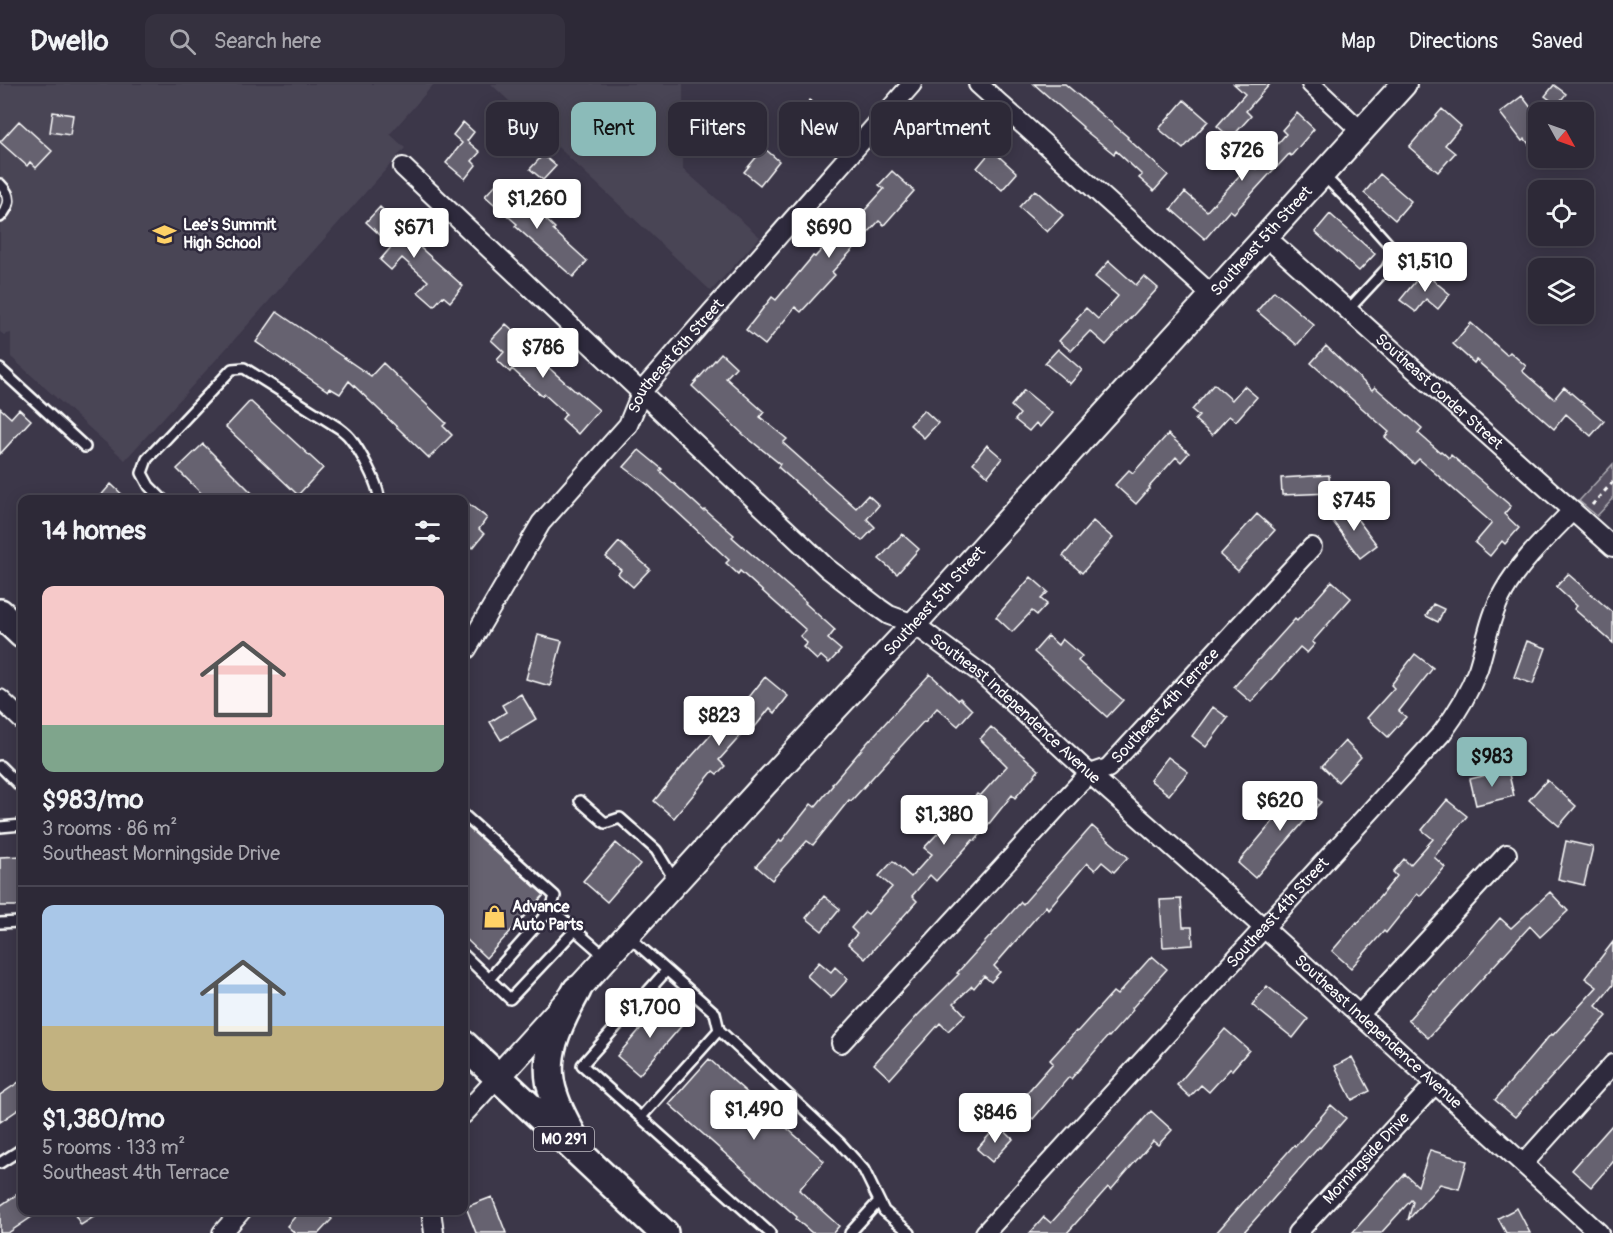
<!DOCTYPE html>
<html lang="en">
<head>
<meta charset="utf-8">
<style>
	body { margin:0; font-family:Pangolin,sans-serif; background:#35313f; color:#f1f3f6; height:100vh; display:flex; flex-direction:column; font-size:22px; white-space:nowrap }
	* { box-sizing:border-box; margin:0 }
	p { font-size:20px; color:#a7a6ad }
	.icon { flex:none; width:33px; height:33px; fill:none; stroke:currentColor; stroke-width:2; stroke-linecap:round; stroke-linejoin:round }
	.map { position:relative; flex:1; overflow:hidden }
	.side { position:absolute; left:18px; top:411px; width:450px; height:720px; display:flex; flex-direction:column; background:#2d2937; border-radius:12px; box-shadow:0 3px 15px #0003,0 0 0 2px #484552 }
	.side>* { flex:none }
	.banner { position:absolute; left:486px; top:18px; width:570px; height:54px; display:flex; gap:12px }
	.needle { width:39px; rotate:130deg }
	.controls { position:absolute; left:1528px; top:18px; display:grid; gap:12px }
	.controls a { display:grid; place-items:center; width:66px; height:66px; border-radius:12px; background:#2d2937; box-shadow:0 3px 15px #0003,0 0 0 2px #484552; font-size:30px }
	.price { position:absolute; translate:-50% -51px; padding:0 14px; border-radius:6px; background:#fff; color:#222; font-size:20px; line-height:39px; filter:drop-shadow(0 2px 3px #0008) }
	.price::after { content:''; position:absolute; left:50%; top:36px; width:18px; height:14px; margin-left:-9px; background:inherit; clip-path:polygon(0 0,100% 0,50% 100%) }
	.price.current { background:#8bbbb9; color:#111 }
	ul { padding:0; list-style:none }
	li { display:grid; align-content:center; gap:12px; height:318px; padding:0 24px }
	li+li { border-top:2px solid #484552 }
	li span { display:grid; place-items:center; height:186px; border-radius:12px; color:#555 }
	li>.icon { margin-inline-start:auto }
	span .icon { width:108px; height:108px; fill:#fffc; stroke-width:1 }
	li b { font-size:26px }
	h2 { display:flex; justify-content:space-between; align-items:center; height:72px; padding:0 24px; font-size:26px }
	.pill { padding:0 21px; border-radius:12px; background:#2d2937; box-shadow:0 3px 15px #0003,0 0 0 2px #484552; font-size:21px; line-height:54px }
	.pill.current { background:#8bbbb9; color:#111 }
	header { display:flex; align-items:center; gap:36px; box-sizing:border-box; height:84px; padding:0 30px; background:#2d2937; border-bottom:2px solid #484552 }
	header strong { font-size:28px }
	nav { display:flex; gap:33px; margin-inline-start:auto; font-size:21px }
	.search { width:420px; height:54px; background:#35313f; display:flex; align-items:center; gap:15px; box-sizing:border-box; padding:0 21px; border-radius:12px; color:#a7a6ad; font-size:22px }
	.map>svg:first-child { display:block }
	.built { fill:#494455 }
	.green { fill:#555060; stroke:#aaa8b0; stroke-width:1.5 }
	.building { fill:#666270; stroke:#fff; stroke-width:1.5 }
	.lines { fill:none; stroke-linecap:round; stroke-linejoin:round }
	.lane-casing { stroke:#fff; stroke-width:14 }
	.street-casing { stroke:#fff; stroke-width:22 }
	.secondary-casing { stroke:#fff; stroke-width:28 }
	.primary-casing { stroke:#fff; stroke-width:32 }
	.path { stroke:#fff; stroke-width:3; stroke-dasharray:4.5 4.5; stroke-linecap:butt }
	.lane { stroke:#2f2a3d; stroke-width:9 }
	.street { stroke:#2f2a3d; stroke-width:18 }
	.secondary { stroke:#2f2a3d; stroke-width:24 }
	.primary { stroke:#2f2a3d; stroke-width:27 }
	.labels { text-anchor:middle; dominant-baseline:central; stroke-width:5; stroke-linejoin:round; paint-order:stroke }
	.shield { fill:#2f2a3d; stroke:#c1bfc5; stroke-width:1.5 }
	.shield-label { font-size:15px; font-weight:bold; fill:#fff }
	.poi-label { font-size:16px; font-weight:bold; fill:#fff; stroke:#2f2a3d; text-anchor:start }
	.street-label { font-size:16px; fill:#fff; stroke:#2f2a3d }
</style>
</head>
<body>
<header>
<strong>Dwello</strong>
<div class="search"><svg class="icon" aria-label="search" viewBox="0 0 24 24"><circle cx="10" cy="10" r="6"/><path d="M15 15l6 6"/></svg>Search here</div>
<nav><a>Map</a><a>Directions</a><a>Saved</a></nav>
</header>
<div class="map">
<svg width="1613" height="1149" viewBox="0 0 1613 1149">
	<rect width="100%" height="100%" fill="#3c3749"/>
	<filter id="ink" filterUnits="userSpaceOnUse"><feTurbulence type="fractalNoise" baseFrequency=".0167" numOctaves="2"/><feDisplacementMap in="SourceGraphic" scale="12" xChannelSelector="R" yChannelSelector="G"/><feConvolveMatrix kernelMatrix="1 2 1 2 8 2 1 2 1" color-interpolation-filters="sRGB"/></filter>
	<g filter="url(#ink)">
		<!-- built -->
		<path class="built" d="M0,0H434L390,50L405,64L253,235L125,376L11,273V249L4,251L0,248Z
			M491,0H683V85L760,153L711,207Z"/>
		<!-- green -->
		<path class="green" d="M1613,380V415L1597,432L1579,417Z"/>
		<!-- building -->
		<path class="building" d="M1034,0H1065L1128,53L1127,54L1168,91L1154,107L1139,94L1142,91L1116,67L1114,70L1082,44L1083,43Z
			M1234,0H1270L1246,27L1251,32L1231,54L1217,42L1245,10Z
			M1554,1L1566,10L1557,21L1545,12Z
			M1522,12L1539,34V73L1525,55L1522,57L1500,29Z
			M810,16L824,29L813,42L820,48L804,66L783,46Z
			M1184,16L1208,37L1183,65L1159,45Z
			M940,23L958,39L962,35L976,48L958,69L941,53L926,70L910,56Z
			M1442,25L1461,42L1445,61L1455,69L1438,88L1409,63Z
			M53,28L73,31L70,51L50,48Z
			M1297,29L1314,45L1291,72L1289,70L1277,83H1276L1234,129L1230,126L1205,155L1171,125L1185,108L1207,127L1250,80L1256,85L1286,50L1282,46Z
			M19,37L52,67L36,84L30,78L27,82L0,58Z
			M463,38L474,48L467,57L480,68L472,77L476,81L465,95L446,79L462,59L453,51Z
			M764,64L779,77L760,101L744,88Z
			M992,66L1017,89L1002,106L977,84Z
			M543,71L556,82L543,96L530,85Z
			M892,87L914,107L884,141L879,137L832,188L835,191L801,228L795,223L765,261L746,246L772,213L776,216L813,172L815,173L852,132L856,136L884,105L879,101Z
			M1380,90L1411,117L1395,136L1364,109Z
			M498,98L530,126L532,123L555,144L553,146L587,177L573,193L515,142L517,140L485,112Z
			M1035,106L1063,131L1047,148L1019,123Z
			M380,123L396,138L394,140L463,202L450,218L443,212L434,222L418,208L428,197L402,174L391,186L380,176L392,162L366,138Z
			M1330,130L1375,170L1359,187L1315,148Z
			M1109,177L1136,201L1144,192L1158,204L1106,261L1090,247L1071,267L1059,257L1078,236L1076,235L1086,224L1098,235L1118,212L1095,193Z
			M1423,188L1450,210L1438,225L1426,215L1416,228L1400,216Z
			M1274,207L1314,241L1297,261L1257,227Z
			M277,228L371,292L383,279L446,339L443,342L452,351L429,374L349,297L340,310L330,304L328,307L256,258Z
			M1471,239L1507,271L1510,268L1526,282L1522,287L1554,315L1564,303L1604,337L1591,352L1566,330L1554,345L1476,276L1474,279L1453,260Z
			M506,240L532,263L529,266L576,308L577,307L599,326L578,350L562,335L566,330L544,310L542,312L512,285L510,288L497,276L504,268L491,256Z
			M1326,262L1372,306L1375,303L1422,344L1418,349L1440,368L1441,367L1449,374L1451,371L1511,422L1504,430L1519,444L1505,460L1502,457L1490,472L1475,459L1492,439L1419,375L1414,380L1385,353L1389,348L1311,279Z
			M1058,265L1082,286L1070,300L1045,279Z
			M721,269L736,283L726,294L764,328L760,333L787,355L783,359L856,424L868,411L879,421L867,435L875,443L862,457L778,383L780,380L744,351L692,302Z
			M1214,300L1232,316L1244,302L1257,313L1236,337L1229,332L1212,351L1195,336L1199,332L1192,326Z
			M1024,306L1052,329L1040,343L1036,339L1029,347L1015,336L1020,330L1011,322Z
			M250,317L323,384L298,411L226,343Z
			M0,324L11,334L19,325L31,336L0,370Z
			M924,326L938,339L924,354L910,341Z
			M1168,350L1189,369L1181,378L1176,373L1149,403L1150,404L1136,420L1115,401L1129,386L1133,389Z
			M203,360L259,416H208L177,385Z
			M987,361L1002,374L988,392L973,379Z
			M639,366L662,385L660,387L704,427L705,426L734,451L732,453L806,518L805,519L835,546L828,555L841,566L829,579L821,572L817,576L803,563L807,559L800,552L806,546L740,487L738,490L726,479L729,476L648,401L624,383Z
			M1329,391L1330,409L1282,411L1281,394Z
			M111,400L128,416H97Z
			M464,416L487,434L479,445L484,450L473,464L464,456Z
			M1348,423L1377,461L1360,474L1331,435Z
			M1257,430L1275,446L1238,487L1220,471Z
			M1093,437L1113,454L1082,489L1063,472Z
			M902,450L919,465L897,490L879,475Z
			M619,458L650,485L633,503L618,490L621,486L606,473Z
			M1568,490L1613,529V559L1574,525L1577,522L1556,503Z
			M1031,493L1048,508L1041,515L1047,520L1037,531L1032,527L1012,548L996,533Z
			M1332,497L1351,514L1312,558L1315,560L1307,569L1300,563L1251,618L1234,603L1295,535L1297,537Z
			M1433,520L1444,525L1438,538L1426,532Z
			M538,551L562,557L550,602L526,595Z
			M1048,552L1058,561L1062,555L1082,572L1078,577L1123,616L1107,633L1034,568Z
			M1527,557L1546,564L1533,600L1514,593Z
			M1415,570L1433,584L1399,627L1406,633L1388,653L1367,634L1394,604L1391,601Z
			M930,590L958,616L960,614L972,626L958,642L937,624L925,638L924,637L851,717L849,716L813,761L807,757L772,796L756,782L780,756L781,758L811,720L815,723L833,701L832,700L867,659Z
			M765,593L788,612L775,629L770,624L755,643L751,640L719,676L725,682L717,690L713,687L674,734L654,717L683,682L726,634L730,637Z
			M521,610L536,635L501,656L490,638L506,628L502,621Z
			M1213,623L1228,634L1206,663L1192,652Z
			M991,643L1039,686L1015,714L1012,711L975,757L973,756L936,797L930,791L912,812L917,817L865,875L848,860L857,850L851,844L865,828L868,830L892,803L879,792L893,777L911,793L932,770L924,764L939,748L944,752L977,710L980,712L1007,682L980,655Z
			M1345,657L1361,673L1338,698L1322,682Z
			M1168,673L1188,688L1169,711L1150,696Z
			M1508,686L1514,712L1476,721L1470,695Z
			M1547,696L1576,722L1559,742L1529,716Z
			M1303,702L1321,718L1255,794L1238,779Z
			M1447,716L1467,732L1434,773L1445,783L1420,812L1417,810L1386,849L1384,847L1351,884L1332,867L1357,838L1358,839L1397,792L1393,788L1404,775L1410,781L1433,755L1422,746Z
			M464,740L544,811L486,874L464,853Z
			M1092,742L1128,773L1114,788L1102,778L1095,786L1087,779L1048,825L1046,822L994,882L1000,888L991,898L984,892L974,904L972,902L954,919L965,931L948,947L940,939L890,995L874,980L918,931L959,890L957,889L1021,818L1023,820Z
			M1566,757L1593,763L1584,801L1558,795Z
			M616,759L640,780L607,818L583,797Z
			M22,772V822H0V773Z
			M1550,808L1568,827L1540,853L1530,842L1428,954L1408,936L1434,907L1435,908L1500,834L1511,844Z
			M824,812L840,825L822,847L806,834Z
			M1181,815L1183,843H1192L1193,861L1163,863L1160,816Z
			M1613,858V901L1596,922L1607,932L1515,1033L1495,1016L1551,950L1553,951L1597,903L1585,894Z
			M1152,872L1167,885L1132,924L1133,926L1109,953L1108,952L1071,995L1069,993L1033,1035L1017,1020L1053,979L1050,976L1076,947L1077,948L1113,908L1117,911Z
			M819,878L831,888L835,883L848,895L831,914L807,892Z
			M1267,902L1308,935L1293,954L1252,921Z
			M662,920L684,939L639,991L617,972L642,943L639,940L649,929L652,932Z
			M1225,945L1249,966L1232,986L1230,985L1209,1008L1201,1001L1190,1013L1177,1001Z
			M1352,973L1370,1007L1352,1016L1335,982Z
			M709,975L824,1077L799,1106L839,1142L833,1149H812L796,1135L797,1133L669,1020Z
			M22,996V1023L0,1038V1011Z
			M1331,1021L1346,1034L1320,1064L1319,1063L1243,1149H1216L1256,1104L1294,1061L1295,1063Z
			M1151,1027L1172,1046L1158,1061L1153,1057L1111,1106L1108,1103L1067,1149H1030L1044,1133L1051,1139Z
			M1613,1040V1078L1591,1103L1572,1086Z
			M998,1041L1013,1055L992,1078L977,1065Z
			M1430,1066L1467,1077L1459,1105L1440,1100L1408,1136L1413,1118L1411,1116L1381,1149H1352L1405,1090L1418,1102Z
			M22,1107V1126H42L8,1149H0V1122Z
			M492,1113L506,1149H476L466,1123Z
			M1517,1124L1530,1149H1506L1498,1134Z
			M72,1126H105L81,1141Z
			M301,1126H322L332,1135L319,1149H295L287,1142Z"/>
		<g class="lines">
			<defs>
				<path id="lane" d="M1324,92L1359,127L1392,164V173L1387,184L1348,226
					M0,100C12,112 11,121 0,133
					M0,285L85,363
					M163,416L149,402L142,389L147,375L232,285L244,284L339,344C343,347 347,350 350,354C359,365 380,402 379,416
					M0,682L22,704
					M580,717L605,739L620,734L656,766L675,797
					M464,731L555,812L551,825L607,874
					M0,743L22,741
					M0,839L19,838L22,840
					M628,852L715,929L719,946L839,1058L864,1086L884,1127L910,1149
					M464,871L510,915L575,846
					M666,887L582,981L770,1149
					M489,895L551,825
					M641,1033L719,946
					M0,1079L22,1065
					M850,1149L879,1117"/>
				<g id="street">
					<path d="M978,0L1212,211"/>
					<path d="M1311,0L1361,47"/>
					<path id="s1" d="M403,83L827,484L879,524L889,531L914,540L983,591L1090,690L1264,844L1599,1149"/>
					<path id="s2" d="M1266,153L1613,463"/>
					<path id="s3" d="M467,565L541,439L628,341L642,307L912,0"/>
					<path d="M0,615L22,636"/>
					<path d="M1359,931L1507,770"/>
					<path id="s4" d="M841,959L1080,699L1090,690L1108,684L1312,463"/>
					<path d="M464,1030L498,993"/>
					<path d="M1524,1079L1613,980"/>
					<path d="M431,1126L434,1149"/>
					<path d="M222,1149L242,1126"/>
					<path id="s5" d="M985,1149L1442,649C1457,629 1469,609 1478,585C1486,560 1490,531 1504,507C1521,477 1548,452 1572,427"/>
					<path id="s6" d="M1297,1149L1435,1000"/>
				</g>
				<g id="secondary">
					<path id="s7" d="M498,993L765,700L914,540L1404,0"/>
				</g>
				<path id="primary" d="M0,529L22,550
					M464,961L664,1149
					M576,1058C568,1043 559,1028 554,1012C540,973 559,939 577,906"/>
			</defs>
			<!-- lane casing -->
			<use href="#lane" class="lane-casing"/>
			<!-- street casing -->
			<use href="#street" class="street-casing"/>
			<!-- secondary casing -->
			<use href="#secondary" class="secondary-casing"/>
			<!-- primary casing -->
			<use href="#primary" class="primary-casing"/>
			<!-- path -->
			<path class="path" d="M1592,421L1613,398"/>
			<!-- lane -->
			<use href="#lane" class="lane"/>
			<!-- street -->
			<use href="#street" class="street"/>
			<!-- secondary -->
			<use href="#secondary" class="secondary"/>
			<!-- primary -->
			<use href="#primary" class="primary"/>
		</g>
	</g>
	<!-- icons -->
	<defs>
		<symbol id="school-bare" viewBox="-9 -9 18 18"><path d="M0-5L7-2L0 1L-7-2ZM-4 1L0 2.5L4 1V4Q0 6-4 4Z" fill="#ffd166" stroke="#2f2a3d" stroke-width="2.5" paint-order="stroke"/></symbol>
		<symbol id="shop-bare" viewBox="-9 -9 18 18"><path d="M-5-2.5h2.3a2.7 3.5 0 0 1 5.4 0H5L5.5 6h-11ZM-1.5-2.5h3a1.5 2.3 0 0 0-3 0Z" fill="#ffd166" stroke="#2f2a3d" stroke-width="2.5" paint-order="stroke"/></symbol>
	</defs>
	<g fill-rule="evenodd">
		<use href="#school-bare" x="148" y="134" width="33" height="33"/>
		<use href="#shop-bare" x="478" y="816" width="33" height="33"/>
	</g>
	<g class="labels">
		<!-- shield labels -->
		<rect class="shield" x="534" y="1043" width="60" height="24" rx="4.5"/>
		<g class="shield-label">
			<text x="564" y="1055">MO 291</text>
		</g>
		<!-- poi labels -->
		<g class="poi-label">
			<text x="183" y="141">Lee's Summit<tspan x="183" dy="18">High School</tspan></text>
			<text x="512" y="823">Advance<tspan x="512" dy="18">Auto Parts</tspan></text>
		</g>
		<!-- street labels -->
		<g class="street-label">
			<text stroke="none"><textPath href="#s7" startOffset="1132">Southeast 5th Street</textPath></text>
			<text stroke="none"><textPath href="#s3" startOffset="362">Southeast 6th Street</textPath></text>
			<text stroke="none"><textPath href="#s2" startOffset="232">Southeast Corder Street</textPath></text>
			<text stroke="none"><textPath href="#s7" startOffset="646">Southeast 5th Street</textPath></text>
			<text stroke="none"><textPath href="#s4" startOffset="470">Southeast 4th Terrace</textPath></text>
			<text stroke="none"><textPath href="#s1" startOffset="820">Southeast Independence Avenue</textPath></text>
			<text stroke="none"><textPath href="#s5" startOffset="434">Southeast 4th Street</textPath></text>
			<text stroke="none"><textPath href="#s1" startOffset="1306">Southeast Independence Avenue</textPath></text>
			<text stroke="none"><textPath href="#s6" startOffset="102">Morningside Drive</textPath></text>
		</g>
	</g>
</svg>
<div class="controls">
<a><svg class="needle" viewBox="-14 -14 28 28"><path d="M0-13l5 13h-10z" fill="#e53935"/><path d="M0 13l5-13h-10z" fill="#a7a6ad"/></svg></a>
<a><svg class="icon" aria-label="locate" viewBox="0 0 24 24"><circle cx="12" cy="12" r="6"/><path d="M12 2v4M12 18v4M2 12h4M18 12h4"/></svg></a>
<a><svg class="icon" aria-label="layers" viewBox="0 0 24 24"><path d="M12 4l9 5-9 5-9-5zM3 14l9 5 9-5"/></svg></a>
</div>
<b class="price" style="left:1242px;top:98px">$726</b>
<b class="price" style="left:537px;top:146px">$1,260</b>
<b class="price" style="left:414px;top:175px">$671</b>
<b class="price" style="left:829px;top:175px">$690</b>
<b class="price" style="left:1425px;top:209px">$1,510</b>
<b class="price" style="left:543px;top:295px">$786</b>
<b class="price" style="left:1354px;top:448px">$745</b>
<b class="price" style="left:719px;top:663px">$823</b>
<b class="price current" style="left:1492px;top:704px">$983</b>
<b class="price" style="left:1280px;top:748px">$620</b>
<b class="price" style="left:944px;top:762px">$1,380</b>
<b class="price" style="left:650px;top:955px">$1,700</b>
<b class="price" style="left:754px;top:1057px">$1,490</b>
<b class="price" style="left:995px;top:1060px">$846</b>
<div class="banner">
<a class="pill">Buy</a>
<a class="pill current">Rent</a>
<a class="pill">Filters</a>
<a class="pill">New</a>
<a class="pill">Apartment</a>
</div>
<section class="side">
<h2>14 homes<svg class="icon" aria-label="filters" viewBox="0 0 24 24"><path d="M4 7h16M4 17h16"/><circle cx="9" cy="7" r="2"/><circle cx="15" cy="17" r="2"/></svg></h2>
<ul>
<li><span style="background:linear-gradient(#f6c9c9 75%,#7fa58c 0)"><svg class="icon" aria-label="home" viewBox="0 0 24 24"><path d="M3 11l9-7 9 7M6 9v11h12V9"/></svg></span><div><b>$983/mo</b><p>3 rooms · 86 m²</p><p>Southeast Morningside Drive</p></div></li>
<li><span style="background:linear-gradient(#a9c7e8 65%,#c2b280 0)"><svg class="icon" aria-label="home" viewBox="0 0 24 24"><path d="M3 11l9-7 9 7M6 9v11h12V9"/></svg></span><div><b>$1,380/mo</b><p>5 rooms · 133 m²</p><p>Southeast 4th Terrace</p></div></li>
</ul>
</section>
</div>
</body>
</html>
